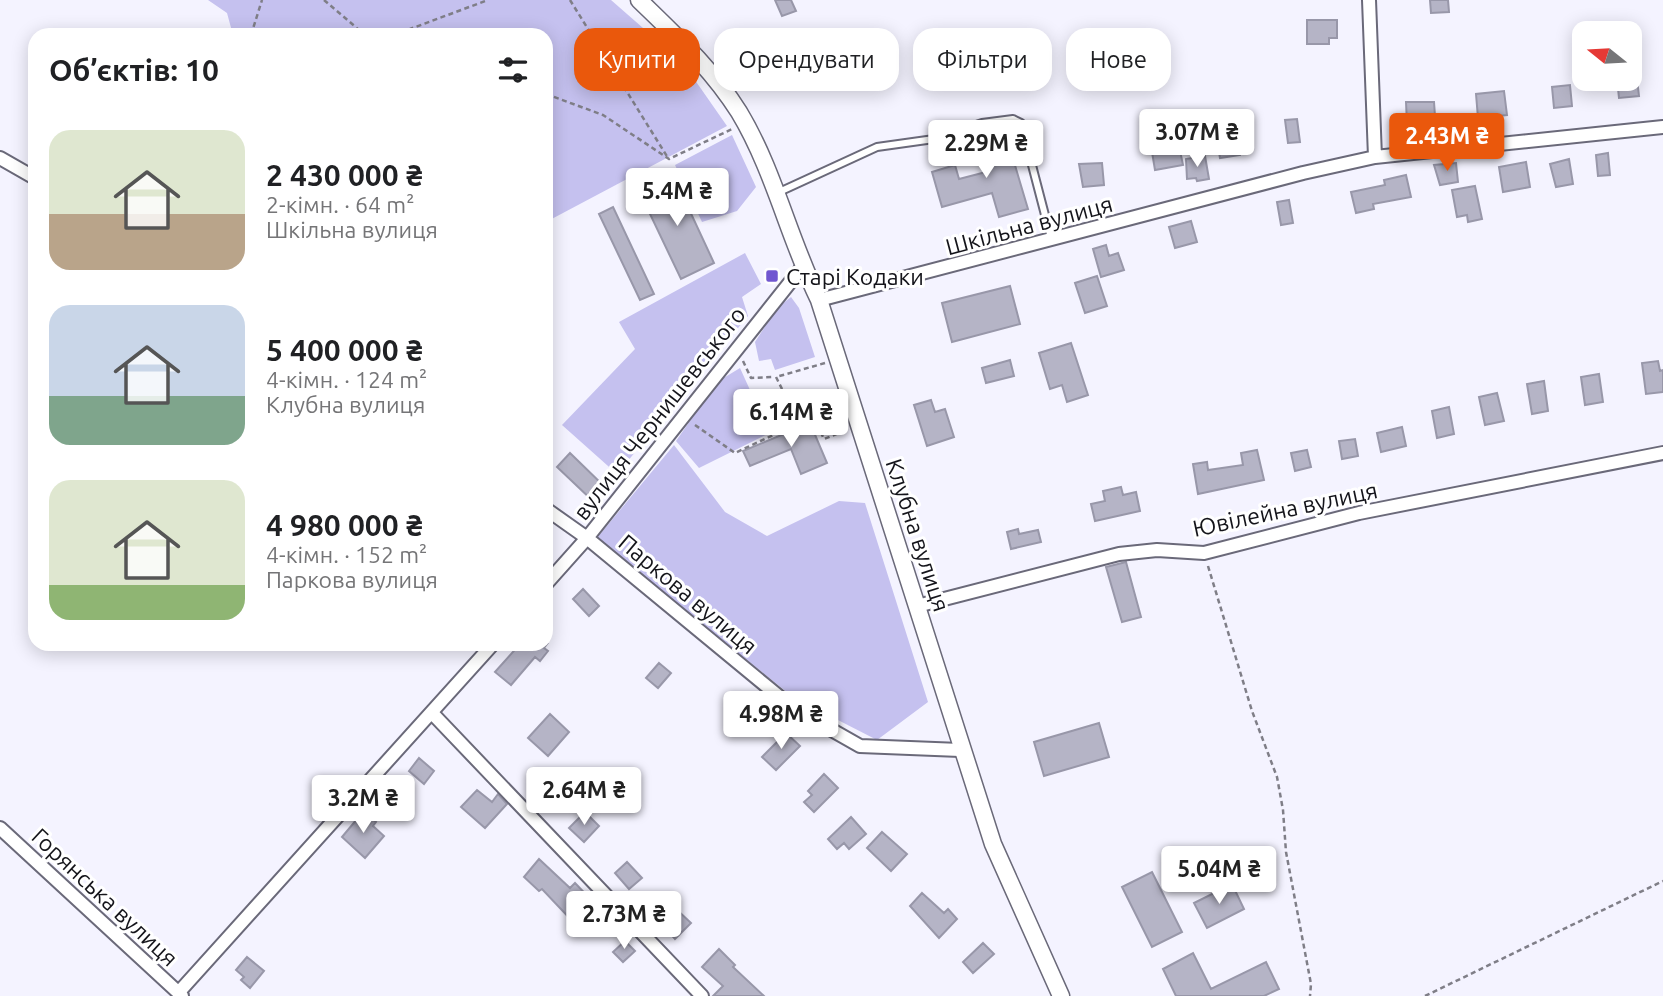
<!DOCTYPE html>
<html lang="uk">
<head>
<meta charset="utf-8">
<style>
	body { margin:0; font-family:Ubuntu,sans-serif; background:#f6f6f6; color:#202124; height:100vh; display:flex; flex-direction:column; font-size:26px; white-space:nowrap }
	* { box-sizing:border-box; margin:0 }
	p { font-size:23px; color:#757577 }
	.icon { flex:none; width:38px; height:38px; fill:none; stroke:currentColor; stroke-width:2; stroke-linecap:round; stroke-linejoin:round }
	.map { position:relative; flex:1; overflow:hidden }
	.panel { position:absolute; left:28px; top:28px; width:525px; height:623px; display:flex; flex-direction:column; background:#fff; border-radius:21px; box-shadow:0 4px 18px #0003 }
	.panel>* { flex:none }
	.banner { position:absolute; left:574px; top:28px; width:665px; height:63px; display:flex; gap:14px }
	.needle { width:46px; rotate:288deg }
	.fabs { position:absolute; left:1572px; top:21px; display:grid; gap:14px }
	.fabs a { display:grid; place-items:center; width:70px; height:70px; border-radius:14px; background:#fff; box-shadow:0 4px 18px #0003; font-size:35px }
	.price { position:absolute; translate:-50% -60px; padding:0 16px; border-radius:7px; background:#fff; color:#222; font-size:23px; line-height:46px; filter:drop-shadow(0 2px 4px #0008) }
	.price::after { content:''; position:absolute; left:50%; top:42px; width:21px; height:16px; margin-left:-10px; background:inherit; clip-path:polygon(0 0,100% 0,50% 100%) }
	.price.active { background:#ea580c; color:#fff }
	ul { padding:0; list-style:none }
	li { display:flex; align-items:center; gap:21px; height:175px; padding:0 21px }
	li span { display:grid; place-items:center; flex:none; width:196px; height:140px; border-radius:21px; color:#555 }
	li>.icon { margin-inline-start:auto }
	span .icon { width:84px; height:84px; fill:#fffc; stroke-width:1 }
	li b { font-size:30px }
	h2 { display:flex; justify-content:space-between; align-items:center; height:84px; padding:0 21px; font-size:30px }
	.tag { padding:0 24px; border-radius:21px; background:#fff; box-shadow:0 4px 18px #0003; font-size:24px; line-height:63px }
	.tag.active { background:#ea580c; color:#fff }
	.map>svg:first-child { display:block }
	.green { fill:#c5c1ef }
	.building { fill:#b5b4c6; stroke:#9897a9; stroke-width:2 }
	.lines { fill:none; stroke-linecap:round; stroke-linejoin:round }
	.service-casing { stroke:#6a6979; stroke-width:10 }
	.minor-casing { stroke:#6a6979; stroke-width:16 }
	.tertiary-casing { stroke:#6a6979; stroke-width:19 }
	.path { stroke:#7f7e87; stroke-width:2.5; stroke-dasharray:5 3.5; stroke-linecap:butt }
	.service { stroke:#fff; stroke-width:6 }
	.minor { stroke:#fff; stroke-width:12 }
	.tertiary { stroke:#fff; stroke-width:16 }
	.poi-dot { fill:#7157d0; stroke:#fff; stroke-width:2.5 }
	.labels { text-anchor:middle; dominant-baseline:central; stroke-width:6; stroke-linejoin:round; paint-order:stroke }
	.street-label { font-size:23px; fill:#14141a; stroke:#fff }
	.poi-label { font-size:23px; fill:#14141a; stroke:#fff; text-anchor:start }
</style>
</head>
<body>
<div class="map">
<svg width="1663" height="996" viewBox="0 0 1663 996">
	<rect width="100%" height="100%" fill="#f4f3ff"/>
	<!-- green -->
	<path class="green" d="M208,0H611L683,63L727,126L546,222V35H233L227,13Z
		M732,135L756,187L737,211L702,222L675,165Z
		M745,253L761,284L742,297L748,316L617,474L562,425L635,349L619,322Z
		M791,297L799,308L815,357L775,370L771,359L759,361L755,342L777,308Z
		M740,368L755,401L781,390L794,421L699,468L676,441L717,382Z
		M674,445L725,512L767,536L839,501L865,503L928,702L877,740L793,697L596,539Z"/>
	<!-- building -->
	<path class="building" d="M775,0H791L796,11L782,16Z
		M1430,0H1448L1449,12L1431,13Z
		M1307,20H1337V38H1329V44H1307Z
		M792,46L803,71L783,79L772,55Z
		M1617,79H1637L1639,96L1619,98Z
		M1570,85L1572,106L1554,108L1552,87Z
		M1504,91L1507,115L1478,118L1476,94Z
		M1406,102H1434L1435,116H1422V124H1407Z
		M1237,118L1240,155L1220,158L1216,134L1226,132L1224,120Z
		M1478,118L1480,134L1466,135L1464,119Z
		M1297,119L1300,142L1288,143L1285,120Z
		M1006,135L1028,209L999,217L992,193L942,207L932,172L955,165L959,179L986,172L977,144Z
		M1178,141L1183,165L1155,170L1151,146Z
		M1608,153L1610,175L1598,176L1596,155Z
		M1205,156L1209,179L1197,181L1196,178L1187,179L1186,159Z
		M1569,159L1573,184L1556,187L1550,164Z
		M1526,162L1530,187L1503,192L1499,167Z
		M1102,163L1104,185L1083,187L1079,164Z
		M1456,163L1458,182L1440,185L1434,165Z
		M1406,175L1411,197L1373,204L1374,209L1356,213L1351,192L1385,185L1384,180Z
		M674,177L714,263L681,279L640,193Z
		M1475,186L1482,219L1468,222L1467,215L1457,217L1452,190Z
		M1289,200L1293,223L1281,225L1277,202Z
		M613,207L654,294L640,300L599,214Z
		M1191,221L1197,242L1175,248L1169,227Z
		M1106,245L1109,256L1118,253L1124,270L1101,277L1093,249Z
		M1097,276L1107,306L1085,313L1075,283Z
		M1010,286L1020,324L952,342L942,303Z
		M1071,343L1088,395L1067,402L1062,385L1050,389L1039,353Z
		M1010,360L1014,376L986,383L982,368Z
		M1658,361L1660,371L1663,370V392L1646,394L1642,363Z
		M1599,374L1603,402L1585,405L1581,377Z
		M1544,381L1548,411L1532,414L1527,384Z
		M1497,393L1504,421L1485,425L1479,397Z
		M931,400L935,412L945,409L954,437L927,446L914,405Z
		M1449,407L1454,434L1437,438L1432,411Z
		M810,423L827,463L801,474L791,449L750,466L743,451Z
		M1402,427L1406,446L1381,452L1377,433Z
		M1355,439L1358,456L1342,459L1339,441Z
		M1257,450L1264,480L1198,494L1193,464L1207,462L1208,470L1243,465L1241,453Z
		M1307,450L1311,467L1295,471L1291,453Z
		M570,453L607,489L594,502L557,467Z
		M1121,487L1123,495L1136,492L1140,511L1095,521L1091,504L1105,501L1103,491Z
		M1018,529L1019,534L1038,530L1041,542L1011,549L1007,532Z
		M1126,562L1141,617L1122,622L1106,567Z
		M583,589L599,606L589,616L573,599Z
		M520,644H547L544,648L548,651L540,661L535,657L511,685L495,672Z
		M659,663L671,673L658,688L646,678Z
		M550,714L569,732L548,756L528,738Z
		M1099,723L1109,757L1044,776L1034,742Z
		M786,733L800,746L776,770L762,757Z
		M419,758L434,771L424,784L409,771Z
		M824,774L838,788L814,812L804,802L812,795L808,791Z
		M477,790L492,802L498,794L507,804L485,828L461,807Z
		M363,812L376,822L373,826L384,836L365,858L342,837Z
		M585,812L599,826L584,842L569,828Z
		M851,817L866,834L849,849L844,843L837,849L828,839Z
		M882,832L907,854L891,871L867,848Z
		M539,859L570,888L575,883L596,905L576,925L542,889L539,891L524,877Z
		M627,862L642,878L629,889L615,873Z
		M1152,872L1182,932L1152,947L1122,887Z
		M1232,884L1244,909L1207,928L1194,903Z
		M922,893L944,913L948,909L957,919L939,938L910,906Z
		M674,907L691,923L675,939L663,925L668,920L664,916Z
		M625,941L635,951L623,962L613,952Z
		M983,943L994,954L973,973L963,962Z
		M719,949L735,965L733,967L764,996H713L723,986L702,967Z
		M1193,953L1211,989L1266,962L1279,989L1264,996H1176L1163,969Z
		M247,957L264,971L250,988L241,980L244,977L236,970Z"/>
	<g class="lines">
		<defs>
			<path id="service" d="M777,193L877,147L934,139L982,123L1013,119L1021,123L1051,238"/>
			<path id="minor" d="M1369,0L1375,157
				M0,158L35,178
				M819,300L1303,173L1375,157L1663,127
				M546,509L587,538L793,708L860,746L960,750
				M546,584L587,538L803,266
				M917,606L1119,554L1157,550L1204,553L1359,513L1663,453
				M432,713L702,996
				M0,828L182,996
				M179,992L493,644"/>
			<path id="tertiary" d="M639,0C676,36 712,69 739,112C774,170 789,239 819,300L993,844L1061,996"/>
		</defs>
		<!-- service casing -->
		<use href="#service" class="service-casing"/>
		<!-- minor casing -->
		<use href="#minor" class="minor-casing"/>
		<!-- tertiary casing -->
		<use href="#tertiary" class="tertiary-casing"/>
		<!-- path -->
		<path class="path" d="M324,0L365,35
			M570,0L668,158
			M251,35L262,0
			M402,35L410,29L488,0
			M546,94L603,115L669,159L732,129
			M743,361L751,378L774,377
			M825,363L776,377L799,423L813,416L824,439L844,431
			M695,425L735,453L799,423
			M1208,566L1252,711L1277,777L1283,810L1286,852L1311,984L1310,996
			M1425,996L1663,881"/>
		<!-- service -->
		<use href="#service" class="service"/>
		<!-- minor -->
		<use href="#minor" class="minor"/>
		<!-- tertiary -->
		<use href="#tertiary" class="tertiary"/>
	</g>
	<!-- markers -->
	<rect class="poi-dot" x="765" y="269" width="14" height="14" rx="3.5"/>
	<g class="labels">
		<!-- street labels -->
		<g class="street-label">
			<text transform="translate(1029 225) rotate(-15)">Шкільна вулиця</text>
			<text transform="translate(659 413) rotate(-52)">вулиця Чернишевського</text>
			<text transform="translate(1285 509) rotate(-12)">Ювілейна вулиця</text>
			<text transform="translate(918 535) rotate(72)">Клубна вулиця</text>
			<text transform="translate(688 594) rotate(40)">Паркова вулиця</text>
			<text transform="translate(105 897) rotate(43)">Горянська вулиця</text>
		</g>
		<!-- poi labels -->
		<g class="poi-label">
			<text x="786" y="276">Старі Кодаки</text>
		</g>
	</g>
</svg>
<div class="fabs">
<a><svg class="needle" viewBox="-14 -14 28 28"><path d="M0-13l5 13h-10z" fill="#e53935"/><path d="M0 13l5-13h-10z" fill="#757577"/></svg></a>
</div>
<b class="price" style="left:1197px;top:169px">3.07M ₴</b>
<b class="price active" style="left:1447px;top:173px">2.43M ₴</b>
<b class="price" style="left:986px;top:180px">2.29M ₴</b>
<b class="price" style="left:677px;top:228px">5.4M ₴</b>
<b class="price" style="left:791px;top:449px">6.14M ₴</b>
<b class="price" style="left:781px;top:751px">4.98M ₴</b>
<b class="price" style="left:584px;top:827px">2.64M ₴</b>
<b class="price" style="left:363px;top:835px">3.2M ₴</b>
<b class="price" style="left:1219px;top:906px">5.04M ₴</b>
<b class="price" style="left:624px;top:951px">2.73M ₴</b>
<div class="banner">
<a class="tag active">Купити</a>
<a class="tag">Орендувати</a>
<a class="tag">Фільтри</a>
<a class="tag">Нове</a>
</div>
<section class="panel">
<h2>Об’єктів: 10<svg class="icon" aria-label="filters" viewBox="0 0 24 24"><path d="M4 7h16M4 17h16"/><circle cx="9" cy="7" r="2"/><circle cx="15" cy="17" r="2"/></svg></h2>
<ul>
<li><span style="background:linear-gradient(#dfe7d0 60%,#b9a48a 0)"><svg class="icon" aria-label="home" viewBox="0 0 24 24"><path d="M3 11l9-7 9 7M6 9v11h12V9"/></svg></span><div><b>2 430 000 ₴</b><p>2-кімн. · 64 m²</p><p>Шкільна вулиця</p></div></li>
<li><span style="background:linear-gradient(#c9d6e8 65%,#7fa58c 0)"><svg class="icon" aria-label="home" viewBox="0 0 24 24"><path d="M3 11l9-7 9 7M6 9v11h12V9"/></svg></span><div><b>5 400 000 ₴</b><p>4-кімн. · 124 m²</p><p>Клубна вулиця</p></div></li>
<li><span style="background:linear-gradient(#dfe7d0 75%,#8fb573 0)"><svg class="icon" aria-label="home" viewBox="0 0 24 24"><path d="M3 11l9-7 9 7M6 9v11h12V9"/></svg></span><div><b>4 980 000 ₴</b><p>4-кімн. · 152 m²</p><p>Паркова вулиця</p></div></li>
</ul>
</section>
</div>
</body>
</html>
